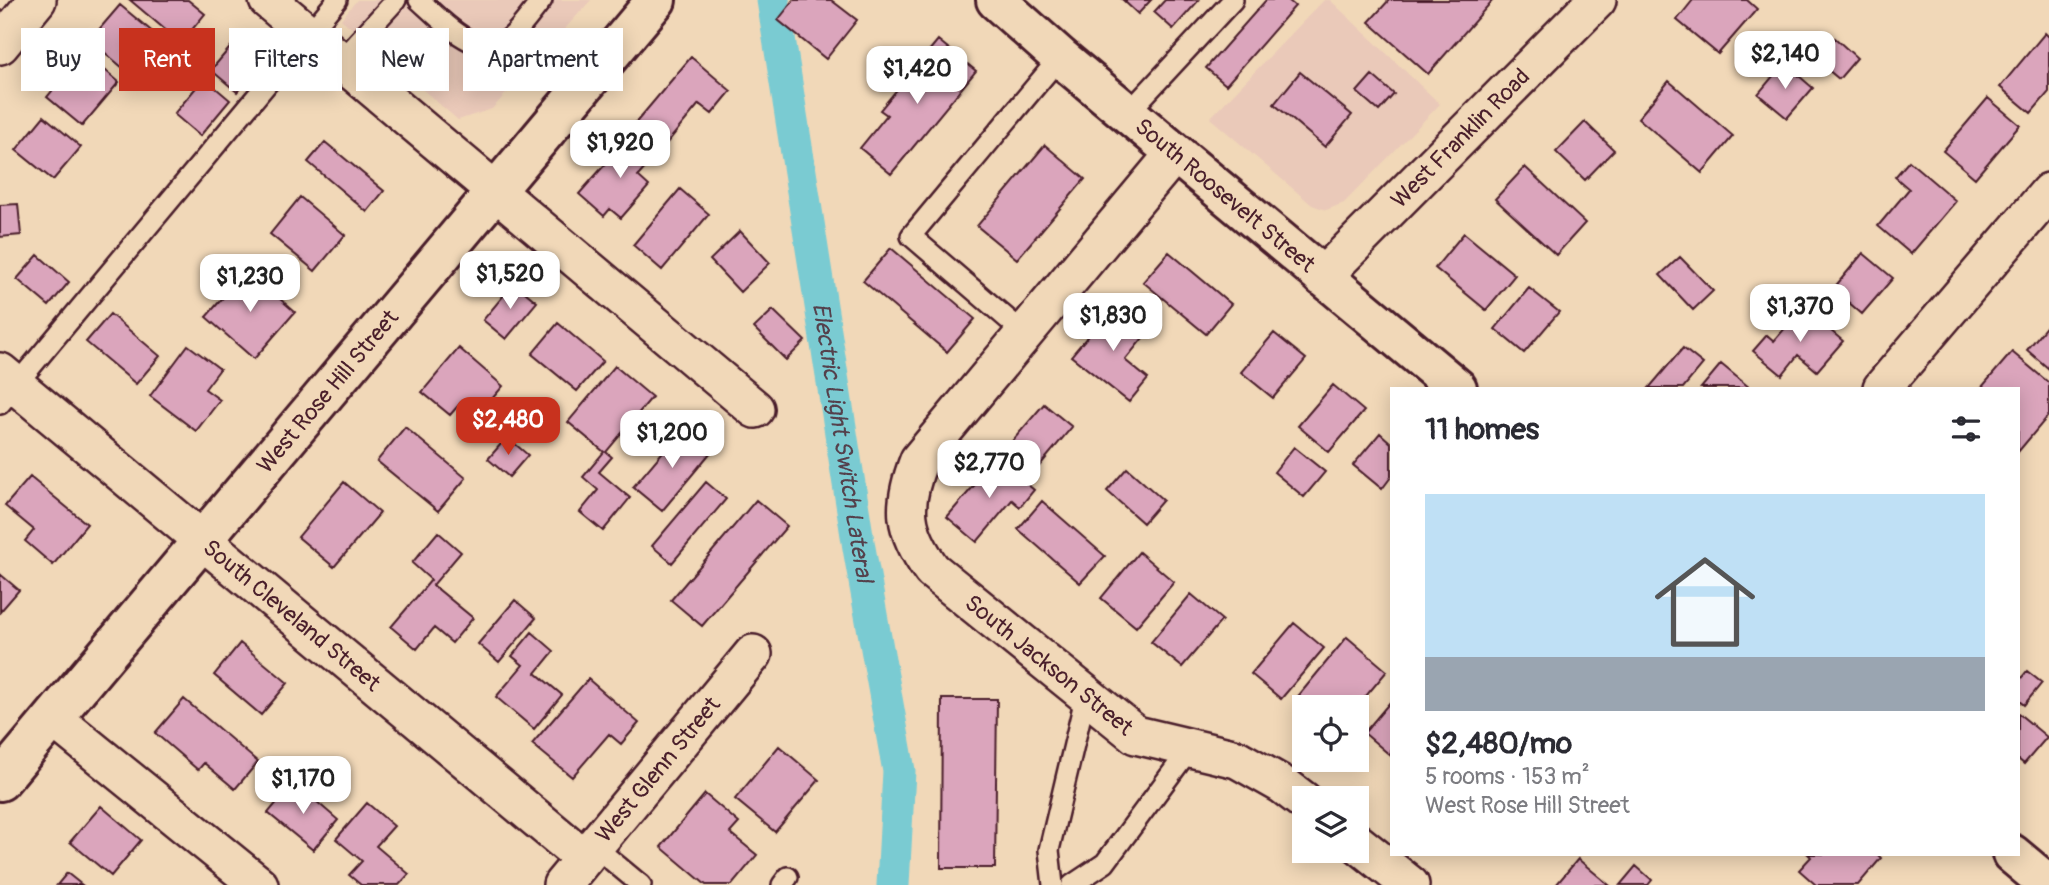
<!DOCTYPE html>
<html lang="en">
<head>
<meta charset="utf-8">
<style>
	body { margin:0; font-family:Pangolin,sans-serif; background:#f7f7f7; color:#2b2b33; height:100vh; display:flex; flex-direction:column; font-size:26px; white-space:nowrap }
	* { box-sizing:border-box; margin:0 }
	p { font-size:23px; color:#7c7c81 }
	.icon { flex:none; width:38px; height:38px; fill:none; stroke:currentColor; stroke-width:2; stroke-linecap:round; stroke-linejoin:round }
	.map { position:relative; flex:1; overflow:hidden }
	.details { position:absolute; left:1390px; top:387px; width:630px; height:469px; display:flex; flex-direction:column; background:#fff; border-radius:0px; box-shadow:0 4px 18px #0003 }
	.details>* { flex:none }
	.top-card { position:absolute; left:21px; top:28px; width:665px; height:63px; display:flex; gap:14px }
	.buttons { position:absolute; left:1292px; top:695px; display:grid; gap:14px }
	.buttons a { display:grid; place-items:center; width:77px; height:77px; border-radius:0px; background:#fff; box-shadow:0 4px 18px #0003; font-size:35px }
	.price { position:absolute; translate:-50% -60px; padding:0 16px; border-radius:14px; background:#fff; color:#222; font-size:23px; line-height:46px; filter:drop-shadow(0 2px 4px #0008) }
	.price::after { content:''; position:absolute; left:50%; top:42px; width:21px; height:16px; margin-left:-10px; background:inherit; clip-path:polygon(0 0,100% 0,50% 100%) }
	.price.selected { background:#c8321e; color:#fff }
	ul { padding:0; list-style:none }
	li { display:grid; align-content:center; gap:14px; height:371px; padding:0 35px }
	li+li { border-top:2px solid #e1e1e2 }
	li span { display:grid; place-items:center; height:217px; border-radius:0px; color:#555 }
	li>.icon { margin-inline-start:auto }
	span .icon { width:126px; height:126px; fill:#fffc; stroke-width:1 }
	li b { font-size:30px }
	h2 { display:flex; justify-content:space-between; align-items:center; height:84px; padding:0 35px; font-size:30px }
	.chip { padding:0 24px; border-radius:0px; background:#fff; box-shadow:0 4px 18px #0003; font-size:24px; line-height:63px }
	.chip.selected { background:#c8321e; color:#fff }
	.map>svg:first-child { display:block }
	.built { fill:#eac9b9 }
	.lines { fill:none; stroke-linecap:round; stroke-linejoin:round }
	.canal { stroke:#7acbd2; stroke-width:33 }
	.building { fill:#dba5bc; stroke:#4a1f2b; stroke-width:2 }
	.lane-casing { stroke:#4a1f2b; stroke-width:24 }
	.street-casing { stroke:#4a1f2b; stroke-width:42 }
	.secondary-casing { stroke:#4a1f2b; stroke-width:44 }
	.lane { stroke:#f1d8b8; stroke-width:19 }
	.street { stroke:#f1d8b8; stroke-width:37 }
	.secondary { stroke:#f1d8b8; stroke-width:38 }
	.labels { text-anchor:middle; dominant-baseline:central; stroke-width:7; stroke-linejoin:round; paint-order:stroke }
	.street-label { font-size:23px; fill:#4a1f2b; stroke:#f1d8b8 }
	.water-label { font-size:24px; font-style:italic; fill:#54414c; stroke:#f1d8b8 }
</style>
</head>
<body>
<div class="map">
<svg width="2049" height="885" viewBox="0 0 2049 885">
	<rect width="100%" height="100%" fill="#f1d8b8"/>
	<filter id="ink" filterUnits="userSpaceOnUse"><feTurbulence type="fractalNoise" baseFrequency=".0143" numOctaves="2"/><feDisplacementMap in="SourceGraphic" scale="14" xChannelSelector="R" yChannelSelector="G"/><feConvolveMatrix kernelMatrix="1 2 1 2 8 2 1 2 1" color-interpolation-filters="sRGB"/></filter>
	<g filter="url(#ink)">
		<!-- built -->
		<path class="built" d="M357,0H591L492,109L458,120L341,19Z
			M1324,0H1330L1440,104L1344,203L1326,210L1312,205L1210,118Z"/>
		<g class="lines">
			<!-- canal -->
			<path class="canal" id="s1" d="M773,0L859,548L899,771L893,885"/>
		</g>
		<!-- building -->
		<path class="building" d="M130,0H188L205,14L181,43Z
			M794,0H831L857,20L826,59L778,20Z
			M1123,0H1151L1138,14Z
			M1165,0H1199L1173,29L1154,12Z
			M1266,0H1288L1295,6L1226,85L1206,68Z
			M1389,0H1493L1428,74L1369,22Z
			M1693,0H1747L1757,9L1718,54L1677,20Z
			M120,5L167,44L137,80L90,40Z
			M2045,33L2049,37V92L2031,113L2000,87Z
			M1835,38L1857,58L1839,79L1816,60Z
			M938,40L976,71L891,174L860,148L887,115L880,110Z
			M234,43L260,64L237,92L211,70Z
			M84,52L119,82L82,126L47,97Z
			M691,57L731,91L712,114L699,104L661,150L633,126Z
			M1784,63L1813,88L1787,118L1758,94Z
			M1300,72L1352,115L1325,147L1274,104Z
			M1372,75L1394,94L1379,111L1357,92Z
			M204,78L230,100L200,136L174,114Z
			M1669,81L1733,136L1702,173L1638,118Z
			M1988,98L2020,125L1975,178L1943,151Z
			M44,116L81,147L53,180L16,150Z
			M1585,122L1614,150L1585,180L1556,152Z
			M631,135L656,156L638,176L649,186L621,218L610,209L604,216L579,194Z
			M325,142L384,191L367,212L308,162Z
			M1045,145L1085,179L1017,259L977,226Z
			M1909,161L1956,201L1911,254L1878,226L1909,189L1895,177Z
			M1525,167L1585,223L1556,255L1495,199Z
			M680,189L709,214L662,270L633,245Z
			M300,197L345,235L315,271L270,234Z
			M18,204L21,235L0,237V205Z
			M740,231L770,263L740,292L710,260Z
			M1464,233L1515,275L1486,310L1435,268Z
			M891,248L975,319L947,352L863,281Z
			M1169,252L1231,304L1206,334L1143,282Z
			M1863,253L1893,278L1862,314L1833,289Z
			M38,255L69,282L49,306L17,279Z
			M1680,257L1713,291L1693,310L1660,275Z
			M247,270L295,312L254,359L206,317Z
			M514,283L537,302L506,339L483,320Z
			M1529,288L1559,312L1524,353L1495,329Z
			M1114,305L1147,333L1125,360L1148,379L1129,402L1071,356Z
			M1803,307L1843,341L1817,371L1798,355L1782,375L1753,351L1767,335L1774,341Z
			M773,310L805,341L786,360L754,328Z
			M110,314L160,356L136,384L86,342Z
			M558,323L603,361L577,391L532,354Z
			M2049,323V369L2027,350Z
			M1274,333L1306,359L1273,398L1241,372Z
			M188,345L220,369L205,389L220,400L196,431L150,396Z
			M459,348L503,386L480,413L463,400L450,415L422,392Z
			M1683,348L1703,364L1683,388H1649Z
			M2012,352L2049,383V415L2018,452V388H1981Z
			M1721,364L1750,388H1701Z
			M615,366L652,397L606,452L612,457L599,472L630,498L603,531L580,512L598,490L583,477L604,452L568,422Z
			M1333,385L1364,411L1329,452L1298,426Z
			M1044,404L1072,427L1036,470L1008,446Z
			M405,427L466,478L438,511L377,461Z
			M683,428L711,452L662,511L633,487Z
			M1380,433L1391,443V477L1382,489L1353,465Z
			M507,437L528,455L509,477L488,459Z
			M1294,447L1325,472L1304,497L1274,472Z
			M997,459L1034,490L1020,507L1012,500L977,542L947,517Z
			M1127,468L1163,500L1143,523L1107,491Z
			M30,477L87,524L53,565L25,541L34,530L5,506Z
			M344,482L380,513L334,567L298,537Z
			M706,482L726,499L672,563L652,546Z
			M756,500L787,526L702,626L671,600Z
			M1042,501L1105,556L1080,583L1018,529Z
			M438,532L461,552L433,585L473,618L452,643L434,628L417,649L391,627L431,580L412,563Z
			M1139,552L1174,582L1136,627L1101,598Z
			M0,574L19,590L0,612Z
			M1191,594L1222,620L1182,667L1151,642Z
			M515,600L536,618L499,662L478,644Z
			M1294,623L1324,648L1281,699L1251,674Z
			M532,632L554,651L536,673L562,695L534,729L496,697L523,665L512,656Z
			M1347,637L1387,671L1356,708H1304L1295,700Z
			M240,643L288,683L261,715L214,675Z
			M2027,671L2042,683L2024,705L2018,700V682Z
			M588,679L639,723L621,744L609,734L572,777L532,744Z
			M184,699L258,762L235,789L204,763L198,770L155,733Z
			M942,699H997L995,868H941Z
			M1391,701V756L1364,733Z
			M2018,713L2047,737L2024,764L2018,759Z
			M779,746L819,780L775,832L735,799Z
			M294,782L338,820L313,850L268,813Z
			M705,794L739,823L730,833L757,855L732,885H706L661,847Z
			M367,803L394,826L376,846L409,874L399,885H361L349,875L362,861L336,839Z
			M101,806L141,840L111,876L70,842Z
			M1808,854H1877L1881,858L1858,885H1816L1799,870L1811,857Z
			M1578,859L1609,885H1556Z
			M1636,866L1652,880L1648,885H1620Z
			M67,873L82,885H57Z"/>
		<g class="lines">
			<defs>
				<path id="lane" d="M419,0C443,21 482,67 514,34C524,24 533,11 542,0
					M340,61L396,0
					M1128,113L1233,0
					M1024,333L911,236L1060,57
					M0,404L337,0
					M594,846L641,885
					M782,885L788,877
					M1053,885L1049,850L1086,694
					M1072,885L1105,863L1191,747"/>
				<g id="street">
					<path d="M268,0L755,409"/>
					<path d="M0,45L37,0"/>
					<path id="s2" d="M1175,153L919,460C901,506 903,530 932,570L1136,735L1237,759L1283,785L1304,801"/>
					<path id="s3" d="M1322,277L1597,0"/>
					<path id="s4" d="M0,372L584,858"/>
					<path d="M1882,388L2049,192"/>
					<path d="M53,718L259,885"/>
					<path d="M1356,842L1410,885"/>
					<path id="s5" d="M562,885L753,654"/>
				</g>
				<g id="secondary">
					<path id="s6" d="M996,0L1060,57L1457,388"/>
					<path id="s7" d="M0,781L656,0"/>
					<path d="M2012,854L2049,885"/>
				</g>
			</defs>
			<!-- lane casing -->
			<use href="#lane" class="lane-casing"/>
			<!-- street casing -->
			<use href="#street" class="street-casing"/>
			<!-- secondary casing -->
			<use href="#secondary" class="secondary-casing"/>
			<!-- lane -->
			<use href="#lane" class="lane"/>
			<!-- street -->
			<use href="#street" class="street"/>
			<!-- secondary -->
			<use href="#secondary" class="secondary"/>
		</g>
	</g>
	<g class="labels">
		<!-- street labels -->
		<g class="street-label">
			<text stroke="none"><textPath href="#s3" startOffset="196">West Franklin Road</textPath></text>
			<text stroke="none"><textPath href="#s6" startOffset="301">South Roosevelt Street</textPath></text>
			<text stroke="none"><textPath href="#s7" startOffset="509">West Rose Hill Street</textPath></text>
			<text stroke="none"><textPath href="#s4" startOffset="380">South Cleveland Street</textPath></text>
			<text stroke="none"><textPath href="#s2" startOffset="668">South Jackson Street</textPath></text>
			<text stroke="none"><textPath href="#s5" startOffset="150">West Glenn Street</textPath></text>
		</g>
		<!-- water labels -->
		<g class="water-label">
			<text stroke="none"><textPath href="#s1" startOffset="448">Electric Light Switch Lateral</textPath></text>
		</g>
	</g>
</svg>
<div class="buttons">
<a><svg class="icon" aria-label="locate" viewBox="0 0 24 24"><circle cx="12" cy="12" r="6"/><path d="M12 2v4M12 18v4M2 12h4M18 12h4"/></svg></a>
<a><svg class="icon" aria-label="layers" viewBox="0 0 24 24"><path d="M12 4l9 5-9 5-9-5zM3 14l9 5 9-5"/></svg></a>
</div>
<b class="price" style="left:1785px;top:91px">$2,140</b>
<b class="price" style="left:917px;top:106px">$1,420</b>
<b class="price" style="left:620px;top:180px">$1,920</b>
<b class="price" style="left:510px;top:311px">$1,520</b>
<b class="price" style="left:250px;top:314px">$1,230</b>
<b class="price" style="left:1800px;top:344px">$1,370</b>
<b class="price" style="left:1113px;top:353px">$1,830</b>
<b class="price selected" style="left:508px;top:457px">$2,480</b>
<b class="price" style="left:672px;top:470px">$1,200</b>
<b class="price" style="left:989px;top:500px">$2,770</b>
<b class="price" style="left:303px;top:816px">$1,170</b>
<div class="top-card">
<a class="chip">Buy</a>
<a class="chip selected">Rent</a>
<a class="chip">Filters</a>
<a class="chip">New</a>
<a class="chip">Apartment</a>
</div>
<section class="details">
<h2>11 homes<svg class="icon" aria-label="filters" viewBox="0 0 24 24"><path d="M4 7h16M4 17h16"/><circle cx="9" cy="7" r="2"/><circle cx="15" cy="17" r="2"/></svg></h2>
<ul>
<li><span style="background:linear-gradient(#bfe0f5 75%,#9aa5b1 0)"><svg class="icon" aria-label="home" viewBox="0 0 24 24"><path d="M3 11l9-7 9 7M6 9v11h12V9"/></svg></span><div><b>$2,480/mo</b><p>5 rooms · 153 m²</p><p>West Rose Hill Street</p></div></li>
</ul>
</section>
</div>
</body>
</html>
